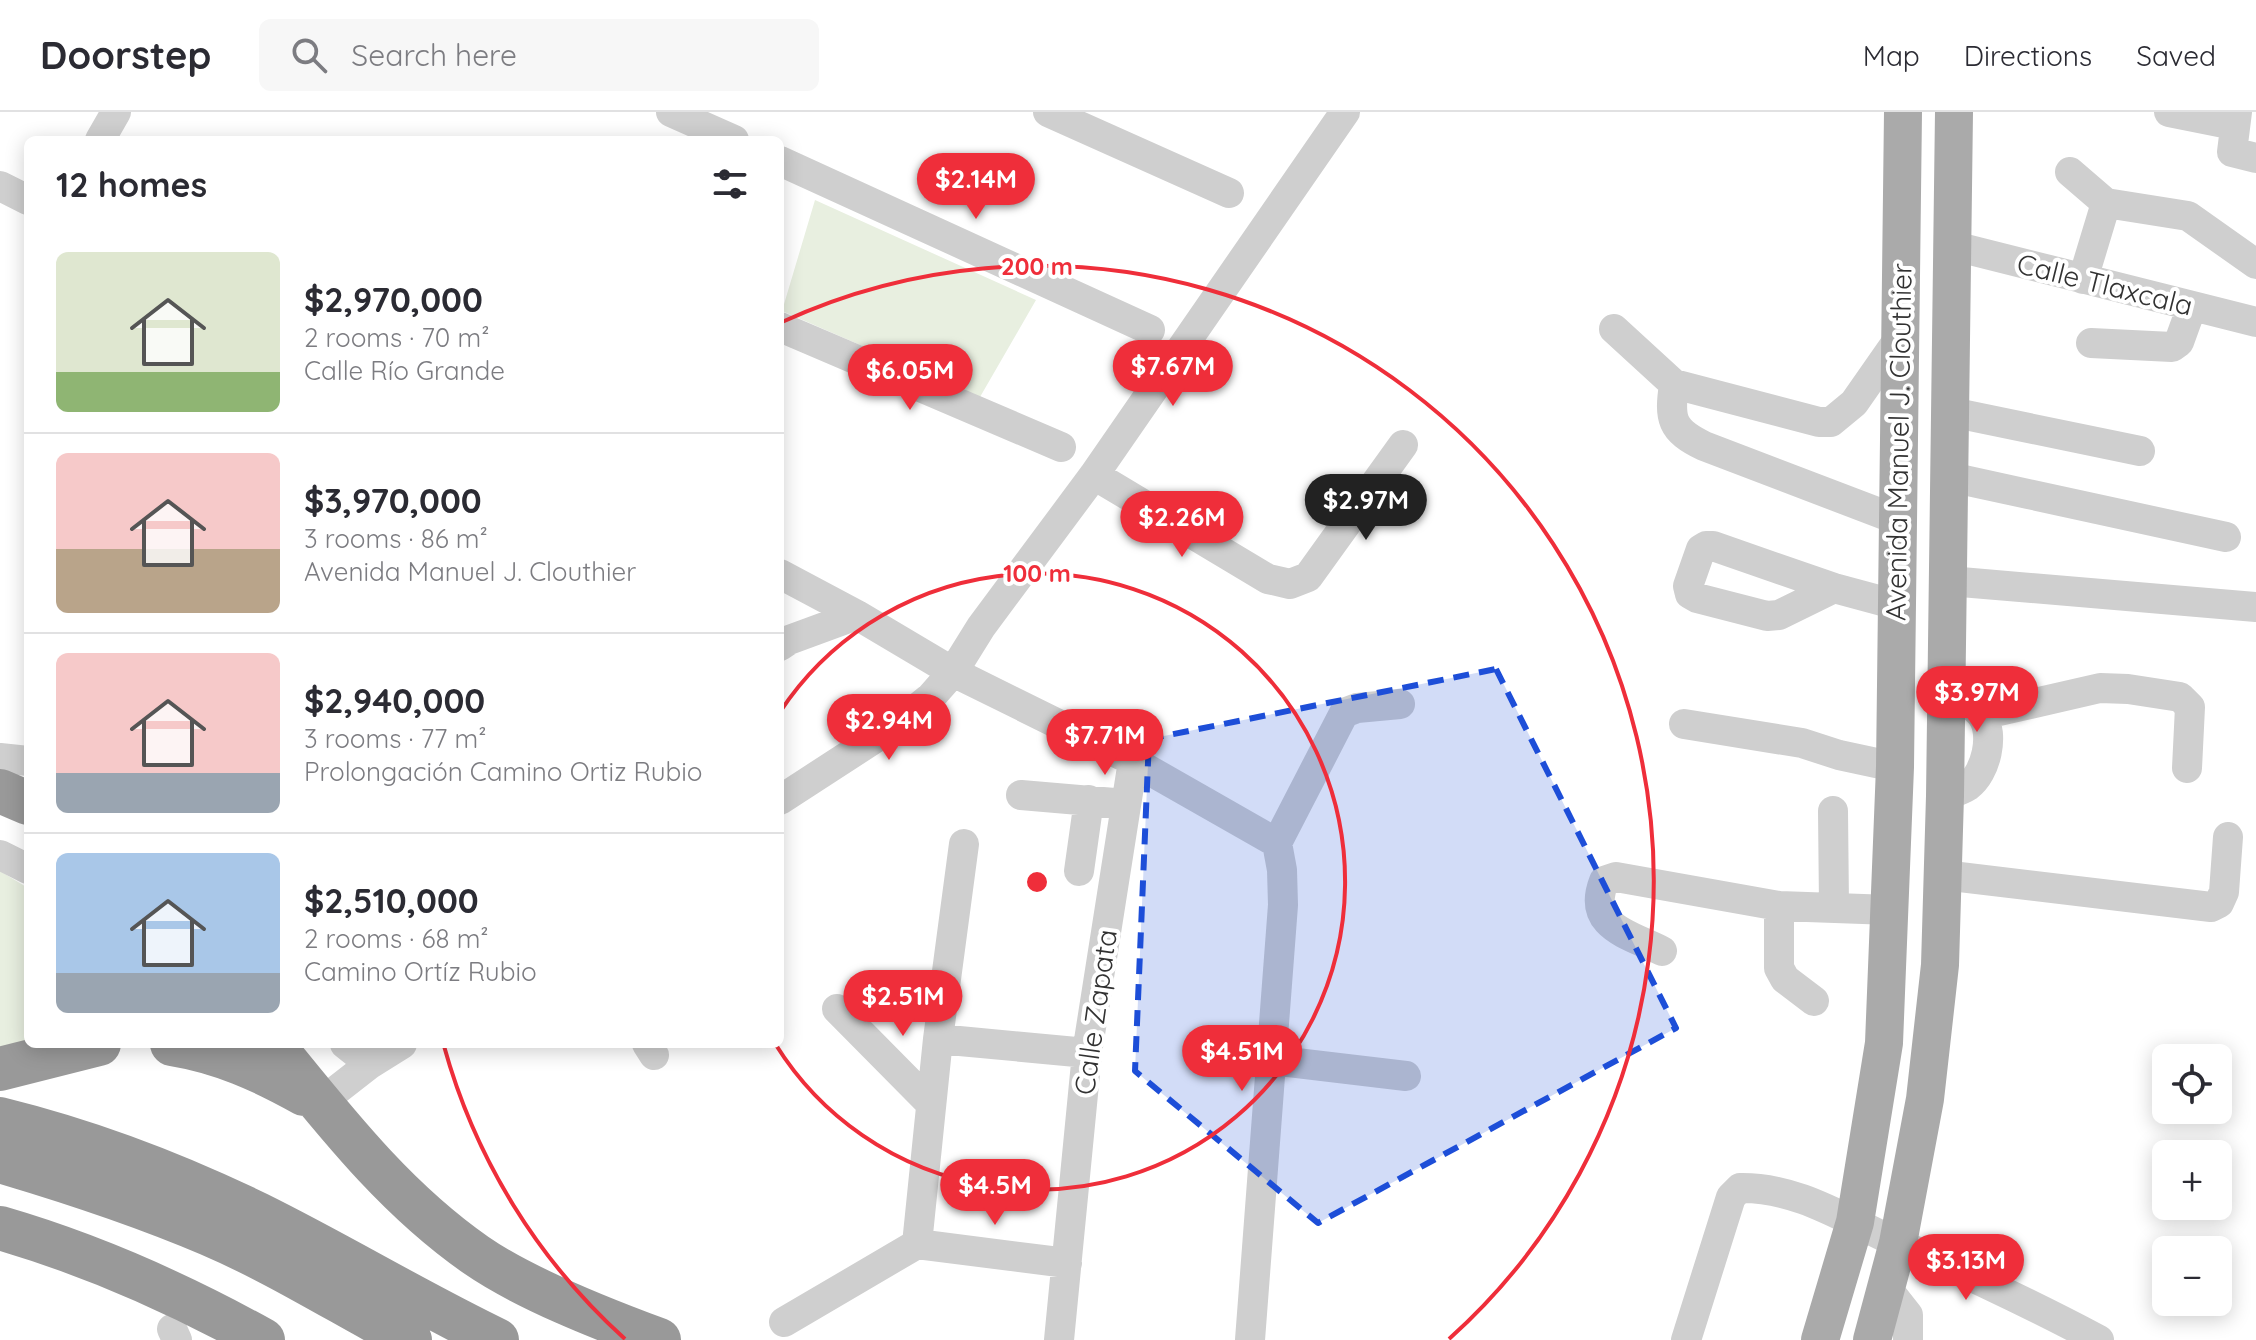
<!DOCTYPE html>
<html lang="en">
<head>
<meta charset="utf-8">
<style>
	body { margin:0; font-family:Quicksand,sans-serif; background:#f7f7f7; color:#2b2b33; height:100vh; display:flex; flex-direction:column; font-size:30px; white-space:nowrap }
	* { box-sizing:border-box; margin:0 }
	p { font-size:26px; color:#7c7c81 }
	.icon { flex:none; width:44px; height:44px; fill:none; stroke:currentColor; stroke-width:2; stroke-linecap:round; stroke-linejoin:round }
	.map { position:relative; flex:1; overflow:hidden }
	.drawer { position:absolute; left:24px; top:24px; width:760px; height:912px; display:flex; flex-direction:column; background:#fff; border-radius:12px; box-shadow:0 4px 20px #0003 }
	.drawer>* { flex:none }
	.controls { position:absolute; left:2152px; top:932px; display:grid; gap:16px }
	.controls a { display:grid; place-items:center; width:80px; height:80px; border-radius:12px; background:#fff; box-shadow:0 4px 20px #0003; font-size:40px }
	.price { position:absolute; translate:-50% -68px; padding:0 18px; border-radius:28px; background:#ef2e3a; color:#fff; font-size:26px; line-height:52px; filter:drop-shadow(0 2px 4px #0008) }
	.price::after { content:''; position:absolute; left:50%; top:48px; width:24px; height:18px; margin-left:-12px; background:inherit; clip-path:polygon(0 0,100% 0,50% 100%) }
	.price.on { background:#222; color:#fff }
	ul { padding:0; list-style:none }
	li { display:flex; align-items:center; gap:24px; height:200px; padding:0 32px }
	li+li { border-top:2px solid #e1e1e2 }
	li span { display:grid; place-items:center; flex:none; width:224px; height:160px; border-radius:12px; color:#555 }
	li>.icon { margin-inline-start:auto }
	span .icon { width:96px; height:96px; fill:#fffc; stroke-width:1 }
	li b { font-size:34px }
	h2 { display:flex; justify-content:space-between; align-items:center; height:96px; padding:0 32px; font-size:34px }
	header { display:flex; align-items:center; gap:48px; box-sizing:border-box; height:112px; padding:0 40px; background:#fff; border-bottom:2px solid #e1e1e2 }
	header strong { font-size:38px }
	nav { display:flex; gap:44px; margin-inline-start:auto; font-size:28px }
	.search { width:560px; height:72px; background:#f7f7f7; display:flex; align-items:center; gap:20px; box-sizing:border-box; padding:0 28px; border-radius:12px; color:#7c7c81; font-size:30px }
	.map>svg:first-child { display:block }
	.green { fill:#e8efe0 }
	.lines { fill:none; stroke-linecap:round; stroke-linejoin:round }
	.minor { stroke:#cfcfcf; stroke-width:30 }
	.major { stroke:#aaa; stroke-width:38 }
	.highway { stroke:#999; stroke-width:44 }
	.marked { fill:#1d4ed8; fill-opacity:0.2; stroke:#1d4ed8; stroke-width:6; stroke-dasharray:16 10; stroke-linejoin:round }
	.ring { fill:none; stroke:#ef2e3a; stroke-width:4 }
	.labels { text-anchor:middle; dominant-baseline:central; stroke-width:8; stroke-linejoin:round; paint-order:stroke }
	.street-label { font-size:28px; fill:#323232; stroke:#fff }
	.centre { fill:#ef2e3a; stroke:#fff; stroke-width:4 }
	.ring-label { font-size:24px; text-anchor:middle; font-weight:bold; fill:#ef2e3a; stroke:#fff; stroke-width:8; stroke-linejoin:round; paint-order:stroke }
</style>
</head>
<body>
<header>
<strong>Doorstep</strong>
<div class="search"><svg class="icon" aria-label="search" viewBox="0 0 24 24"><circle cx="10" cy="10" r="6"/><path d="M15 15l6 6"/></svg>Search here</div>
<nav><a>Map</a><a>Directions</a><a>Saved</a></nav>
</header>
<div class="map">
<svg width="2256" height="1228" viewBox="0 0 2256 1228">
	<rect width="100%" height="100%" fill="#fff"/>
	<!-- green -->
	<path class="green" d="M815,88L1036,188L980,285L782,199Z
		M0,759L28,776V932L0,941Z"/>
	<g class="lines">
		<!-- minor -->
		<path class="minor" d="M671,0L734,28
			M1048,0L1229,81
			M2169,0L2234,13
			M2237,0L2232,40L2256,46
			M100,28L116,0
			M780,49L1150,218
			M2070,60L2106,91L2188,104L2256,152
			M0,74L28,88
			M1954,134L2256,210
			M2083,167L2106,91
			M780,215L1061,335
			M1614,217L1674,272L1819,310H1831L1854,291L1898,228
			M2091,231L2172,235L2179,230L2192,194
			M1674,272C1669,307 1671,318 1704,334L1898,408
			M1951,300L2140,339
			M1094,363L1268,467L1290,472L1308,465L1403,333
			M1950,365L2226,425
			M780,462L857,503L953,560L1133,649L1277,731L1282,758L1283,793L1250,1228
			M1949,469L2256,495
			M1834,476L1779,503L1767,504L1697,486L1690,482L1688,474L1701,437L1706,434H1713L1834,476L1897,493
			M780,534L789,528L857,503
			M1982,603L2100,576L2128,577L2180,585L2190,595L2187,656
			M1684,612L1802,631L1839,643L1895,655
			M0,646L28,649
			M1021,683L1126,692
			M1945,684C1953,681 1962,678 1968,674C1986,661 1995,622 1982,604C1974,593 1959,585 1947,577
			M780,688L900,610L931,585L953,560L981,515L1094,363L1345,0
			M1833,699L1834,794
			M1277,731L1344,601L1357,596L1400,592
			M0,743L28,757
			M1079,759L1089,688
			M1943,763L2211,795L2219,791L2224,780L2228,725
			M1779,794V856L1785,867L1814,889
			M1662,839C1629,822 1586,815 1604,769L1616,765L1779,794L1891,798
			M837,897L931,992
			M938,927L1087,941
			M345,932L370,952
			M647,932L654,943
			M1271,948L1406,964
			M320,991L370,952L402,932
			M917,1132L1067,1151
			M1886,1175L1908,1203V1228
			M784,1210L917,1132L938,927L964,732
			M172,1217L177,1228
			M1059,1228L1087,941L1133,649
			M1686,1228L1731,1085L1740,1076C1799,1075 1847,1109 1900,1132C1967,1162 2033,1193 2099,1228"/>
		<!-- major -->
		<path class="major" d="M1820,1228L1855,1110L1884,931L1895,655L1903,0
			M1872,1228L1898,1131L1925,987L1940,853L1945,684L1954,0"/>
		<!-- highway -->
		<path class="highway" d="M0,679L28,691
			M172,932C221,940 261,958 304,982
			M272,932C334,1008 394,1086 476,1143C525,1177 602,1207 659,1228
			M0,957L99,932
			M0,1007C89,1029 176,1062 258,1102C339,1142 416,1189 497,1228
			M0,1049C71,1070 141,1093 209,1122C279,1152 343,1193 410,1228
			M0,1116C93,1143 178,1181 263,1228"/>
	</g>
	<!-- marked area -->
	<path class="marked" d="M1496,557L1676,916L1318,1111L1135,959L1149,627Z"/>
	<!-- distance rings -->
	<g class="ring">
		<path d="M780 600A308 308 0 1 1 776 933"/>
		<path d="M625 1227A615 615 0 0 1 444 934M782 210A615 615 0 0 1 1449 1227"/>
	</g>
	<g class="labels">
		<!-- street labels -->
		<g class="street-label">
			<text transform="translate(2105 172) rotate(14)">Calle Tlaxcala</text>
			<text transform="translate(1898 330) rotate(-89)">Avenida Manuel J. Clouthier</text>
			<text transform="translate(1095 900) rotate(-82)">Calle Zapata</text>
		</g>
	</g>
	<circle cx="1037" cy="770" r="12" class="centre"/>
	<g class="ring-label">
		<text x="1037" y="163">200 m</text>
		<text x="1037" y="470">100 m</text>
	</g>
</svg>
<div class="controls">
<a><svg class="icon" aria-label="locate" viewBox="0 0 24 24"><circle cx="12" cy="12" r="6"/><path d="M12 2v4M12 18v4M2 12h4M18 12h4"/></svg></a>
<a>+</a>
<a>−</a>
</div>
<b class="price" style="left:976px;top:109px">$2.14M</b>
<b class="price" style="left:1173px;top:296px">$7.67M</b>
<b class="price" style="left:910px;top:300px">$6.05M</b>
<b class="price on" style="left:1366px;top:430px">$2.97M</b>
<b class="price" style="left:1182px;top:447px">$2.26M</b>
<b class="price" style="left:1977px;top:622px">$3.97M</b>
<b class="price" style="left:889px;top:650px">$2.94M</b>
<b class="price" style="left:1105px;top:665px">$7.71M</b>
<b class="price" style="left:903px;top:926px">$2.51M</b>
<b class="price" style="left:1242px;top:981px">$4.51M</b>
<b class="price" style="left:995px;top:1115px">$4.5M</b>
<b class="price" style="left:1966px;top:1190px">$3.13M</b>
<section class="drawer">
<h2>12 homes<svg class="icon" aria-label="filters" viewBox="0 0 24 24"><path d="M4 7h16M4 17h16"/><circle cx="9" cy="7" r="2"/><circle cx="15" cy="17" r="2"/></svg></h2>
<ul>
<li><span style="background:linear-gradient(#dfe7d0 75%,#8fb573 0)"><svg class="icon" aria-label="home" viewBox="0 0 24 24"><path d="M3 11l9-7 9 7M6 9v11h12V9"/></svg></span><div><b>$2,970,000</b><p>2 rooms · 70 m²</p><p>Calle Río Grande</p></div></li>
<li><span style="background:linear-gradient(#f6c9c9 60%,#b9a48a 0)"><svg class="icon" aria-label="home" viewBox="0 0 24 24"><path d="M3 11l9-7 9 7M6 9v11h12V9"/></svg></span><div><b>$3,970,000</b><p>3 rooms · 86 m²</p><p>Avenida Manuel J. Clouthier</p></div></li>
<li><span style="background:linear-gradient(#f6c9c9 75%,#9aa5b1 0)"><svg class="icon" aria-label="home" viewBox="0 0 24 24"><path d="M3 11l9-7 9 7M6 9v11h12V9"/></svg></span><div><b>$2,940,000</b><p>3 rooms · 77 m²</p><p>Prolongación Camino Ortiz Rubio</p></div></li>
<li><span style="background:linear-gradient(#a9c7e8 75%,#9aa5b1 0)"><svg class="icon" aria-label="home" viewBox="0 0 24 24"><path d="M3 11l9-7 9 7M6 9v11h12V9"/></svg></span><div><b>$2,510,000</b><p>2 rooms · 68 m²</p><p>Camino Ortíz Rubio</p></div></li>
</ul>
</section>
</div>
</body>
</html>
